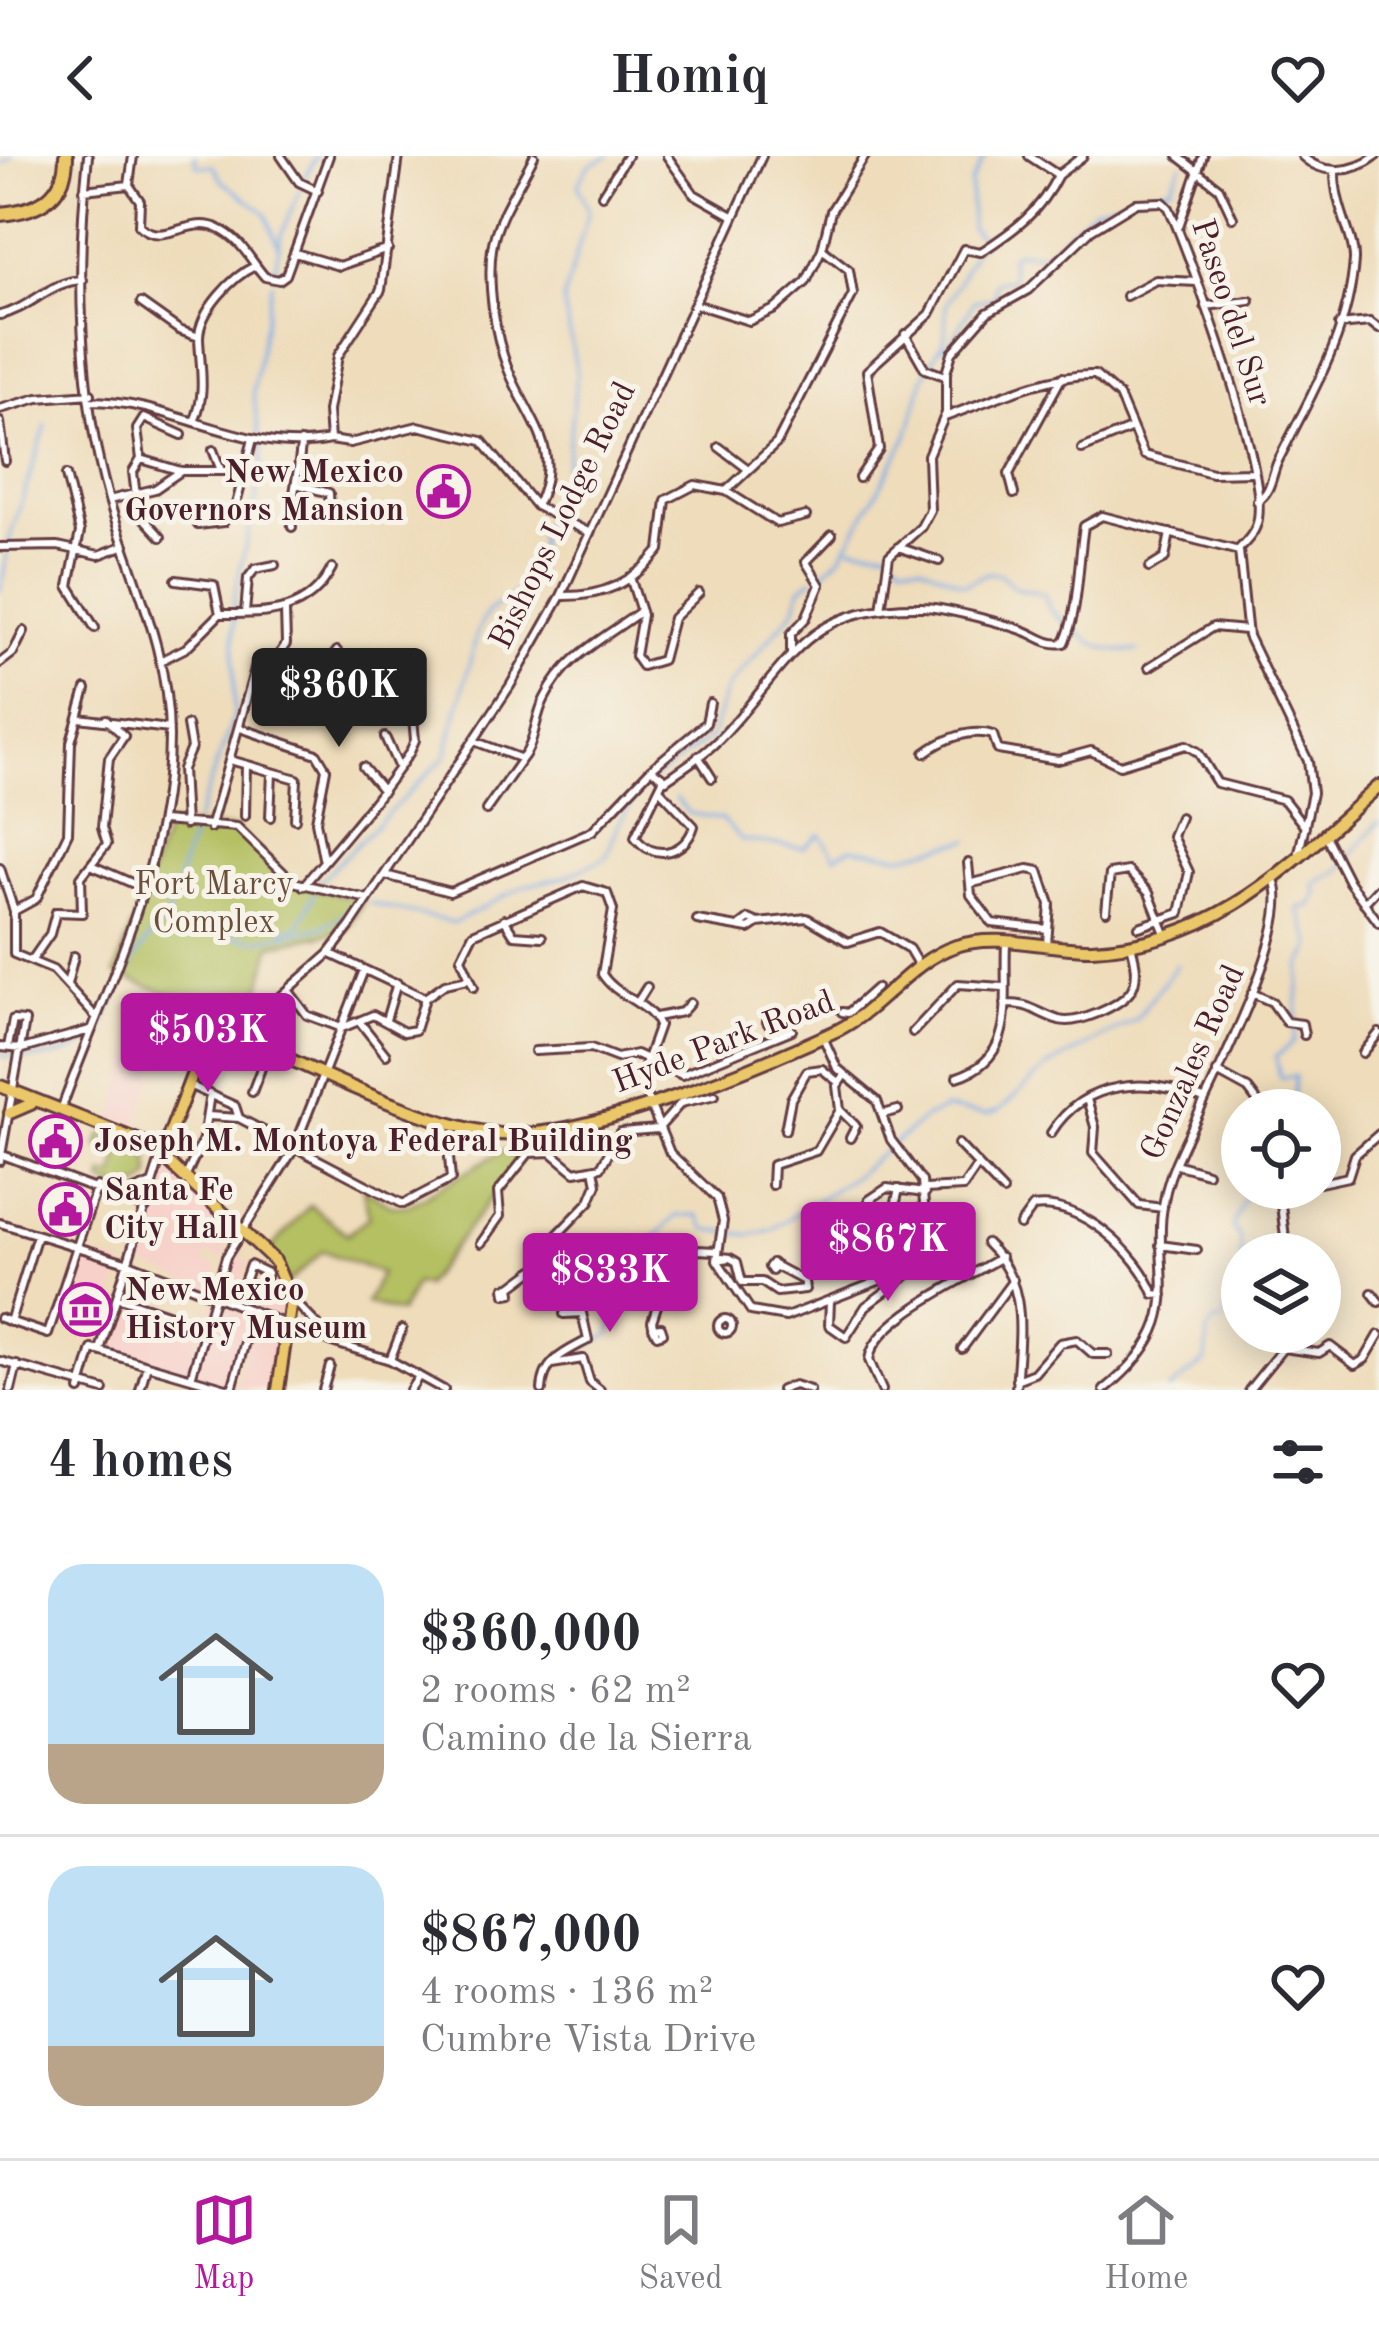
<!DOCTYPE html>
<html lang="en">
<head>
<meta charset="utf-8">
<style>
	body { margin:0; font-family:"Old Standard TT",serif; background:#f7f7f7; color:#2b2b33; height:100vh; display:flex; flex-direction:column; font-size:45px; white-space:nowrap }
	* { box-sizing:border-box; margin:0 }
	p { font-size:39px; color:#7c7c81 }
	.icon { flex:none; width:66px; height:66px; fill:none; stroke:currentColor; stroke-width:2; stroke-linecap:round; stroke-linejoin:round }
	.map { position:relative; height:1234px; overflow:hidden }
	.side { display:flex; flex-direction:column; background:#fff; flex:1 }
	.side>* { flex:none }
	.tools { position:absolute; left:1221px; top:933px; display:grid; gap:24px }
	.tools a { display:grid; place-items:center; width:120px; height:120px; border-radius:50%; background:#fff; box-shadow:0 6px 30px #0003; font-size:60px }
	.price { position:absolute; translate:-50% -102px; padding:0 27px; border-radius:12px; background:#b5179e; color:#fff; font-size:39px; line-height:78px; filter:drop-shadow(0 3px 6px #0008) }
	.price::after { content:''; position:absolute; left:50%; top:72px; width:36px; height:27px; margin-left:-18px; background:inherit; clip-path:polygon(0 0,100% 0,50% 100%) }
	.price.active { background:#222; color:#fff }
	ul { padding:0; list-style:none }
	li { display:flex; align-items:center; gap:36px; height:300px; padding:0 48px }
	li+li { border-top:3px solid #e1e1e2 }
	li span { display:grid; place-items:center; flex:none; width:336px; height:240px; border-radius:36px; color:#555 }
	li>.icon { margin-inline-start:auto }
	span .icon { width:144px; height:144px; fill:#fffc; stroke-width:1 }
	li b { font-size:51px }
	h2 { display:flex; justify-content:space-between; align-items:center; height:144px; padding:0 48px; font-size:51px }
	header { display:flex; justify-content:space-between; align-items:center; height:156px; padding:0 48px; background:#fff; font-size:54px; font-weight:700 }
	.menu { display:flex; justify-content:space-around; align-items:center; height:168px; border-top:3px solid #e1e1e2; background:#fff; font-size:33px; color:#7c7c81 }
	.menu a { display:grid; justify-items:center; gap:6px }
	.menu .active { color:#b5179e }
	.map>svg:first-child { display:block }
	.built { fill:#f7d0c9 }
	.green { fill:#b4c062; stroke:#7f7046; stroke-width:3 }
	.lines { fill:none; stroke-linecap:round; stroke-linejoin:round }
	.stream { stroke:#7aabe5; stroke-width:3 }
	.minor-casing { stroke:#633b40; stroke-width:12 }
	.major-casing { stroke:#633b40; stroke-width:16 }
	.highway-casing { stroke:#633b40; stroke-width:18 }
	.minor { stroke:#fff; stroke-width:6 }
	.major { stroke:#eac769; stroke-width:10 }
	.highway { stroke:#eac769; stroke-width:12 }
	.labels { text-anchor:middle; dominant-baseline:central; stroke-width:10; stroke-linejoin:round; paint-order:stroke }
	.street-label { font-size:33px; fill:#4a1f2b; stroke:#f7f3e8 }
	.poi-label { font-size:33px; font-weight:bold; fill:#4a1f2b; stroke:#f7f3e8; text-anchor:start }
	.park-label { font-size:33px; fill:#6a4f3c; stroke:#f7f3e8 }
</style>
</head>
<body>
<header><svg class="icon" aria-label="back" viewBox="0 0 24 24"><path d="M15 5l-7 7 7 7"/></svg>Homiq<svg class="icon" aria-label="heart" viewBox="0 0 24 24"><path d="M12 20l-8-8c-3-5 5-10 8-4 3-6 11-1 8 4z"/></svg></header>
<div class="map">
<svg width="1379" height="1234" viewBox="0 0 1379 1234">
	<rect width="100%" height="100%" fill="#f7f3e8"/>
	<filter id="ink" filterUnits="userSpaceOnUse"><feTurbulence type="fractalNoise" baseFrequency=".00833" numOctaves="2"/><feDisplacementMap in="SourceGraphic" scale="24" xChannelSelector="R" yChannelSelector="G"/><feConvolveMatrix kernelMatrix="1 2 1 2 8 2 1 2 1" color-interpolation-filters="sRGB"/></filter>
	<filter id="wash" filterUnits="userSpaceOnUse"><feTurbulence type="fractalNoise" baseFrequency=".004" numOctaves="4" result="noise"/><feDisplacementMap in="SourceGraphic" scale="48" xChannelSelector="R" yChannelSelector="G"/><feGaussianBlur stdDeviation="2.7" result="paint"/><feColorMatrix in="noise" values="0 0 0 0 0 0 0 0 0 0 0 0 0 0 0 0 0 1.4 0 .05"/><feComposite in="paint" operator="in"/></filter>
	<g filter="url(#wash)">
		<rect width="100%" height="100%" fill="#eedcba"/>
		<!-- built -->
		<path class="built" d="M139,874L167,883L134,977L111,967Z
			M168,1014L228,1065L218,1077L219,1087L228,1093L222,1104L207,1098L203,1105L218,1113L210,1136L134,1105Z
			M238,1086L245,1092L240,1102L249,1107L241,1127L288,1145L282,1163L215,1138Z
			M101,1102L123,1109L111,1149L69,1135L77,1105L98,1111Z
			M213,1146L250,1159L229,1230L195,1220Z
			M120,1147L201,1172L189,1218L105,1192Z
			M254,1162L281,1172L276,1234L235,1232Z"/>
		<!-- green -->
		<path class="green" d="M168,669L235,673L294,728L364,745L345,775L271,789L254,860L233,878V862L115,818Z
			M102,978L148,999L151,1019C138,1039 121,1033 102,1026L104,1018L114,1020L120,998L98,990Z
			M504,994L520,1004L424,1130L415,1128L400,1157L366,1147L381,1117L323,1095L289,1126L269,1095L310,1049L347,1078L369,1061L363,1032L390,1049L407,1050Z"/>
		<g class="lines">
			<!-- stream -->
			<path class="stream" d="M194,0L197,10H213L222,25L266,57L279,92
				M0,9L12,0
				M304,25L316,0
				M977,92L984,84L971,73V27L985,0
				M274,120L281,79L301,32
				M942,191L951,187L974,145L994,142L995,126L1012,124L1010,101L1015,96L1044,98L1094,52L1171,30L1182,9
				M259,279L253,235L272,127
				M550,356L566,308L577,218L563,144L589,55L578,28L589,10L608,0
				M8,388L46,269
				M851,391L890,394
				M893,399L903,407L920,408L965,428L987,417L1000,418L1015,432L1044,438L1050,454L1068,469
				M821,419L842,399L908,280L924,220L945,182L946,149L973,98
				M0,435L7,398
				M1074,473C1093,491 1111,497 1138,495
				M676,642L688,657L721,663L742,684L804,692L820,678L835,701L851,692L902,700L969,684
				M196,665L234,561V443L262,313L261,287
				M316,729L446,600L478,474L487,457L536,421L539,377L547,362
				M370,747L454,767L524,730L565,721L606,701L619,667L644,629L711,581L726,533L796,452L800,432L813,423
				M164,769L193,675
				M283,775L299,769L314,738
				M0,899C39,905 68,904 100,877L132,806L158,770L258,784L322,771L357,750
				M1293,954L1295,920L1280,922L1276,901L1294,886L1301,811L1312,789L1298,752L1310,750L1318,738L1314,728L1339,714L1379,666
				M1242,1110L1240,1082L1232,1071L1248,1032
				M565,1200L610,1179L631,1106L676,1060L698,1059L706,1073L750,1079L771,1074L856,1019L926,961L946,953L986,959L999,955L1046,912L1136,863L1177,809
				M547,1234L551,1217
				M1169,1234L1206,1205L1208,1176L1215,1165L1223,1166L1229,1137L1242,1136"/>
		</g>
	</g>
	<g filter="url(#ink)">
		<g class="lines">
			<defs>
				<path id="minor" d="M281,0L299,26L318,35
					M399,0L381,134L338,200L328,255L330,284L350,287L418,270L482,285L536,350L590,377
					M534,0C520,29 496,61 492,93C487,128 495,181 508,213C528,264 565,295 536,350
					M667,0L694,38L733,60
					M1029,0L1058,19
					M1178,0L1219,32L1233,62
					M1302,0C1323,20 1354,17 1376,0
					M1058,19L1083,0
					M129,29L133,0
					M84,34L129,29L140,45L139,69C163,93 189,58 219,73C241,83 250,104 265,121L279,124L286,119L329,0
					M602,39L627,0
					M1178,73L1203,0
					M295,97L339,110L388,93
					M1126,140L1156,124L1197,126
					M141,147L179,174L199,181
					M695,148L749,165L775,153L806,126L822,93L831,55L865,0
					M1205,150L1250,145
					M0,159C32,152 49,125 83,124
					M1339,169L1370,166L1379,173
					M905,178L925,213L945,220
					M91,245C173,245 247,301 330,284
					M0,253L38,242L91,238
					M945,261C989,245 1051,217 1095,219L1119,240L1144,299L1212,317L1252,316
					M0,266L5,305
					M194,266C207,237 200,211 199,182C199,155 233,120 255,110
					M182,279L144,262L137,273L141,303L181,315H242
					M719,291L748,313
					M1082,293L1130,273
					M213,294L220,312
					M141,303L133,316L138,356L161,381
					M66,319L80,376L69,430L95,472
					M859,322L879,293L867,215L930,158L964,93L981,96C1016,73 1039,57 1058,19
					M300,329L329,337L330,356
					M726,335L777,367L806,360
					M1014,338L1009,318L1062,221
					M109,344L155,333L181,315
					M1257,345C1272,336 1271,320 1278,305C1310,241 1349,178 1354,104C1355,81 1334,51 1335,14
					M198,369L223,366L234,356L253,283
					M292,371C288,357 301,307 301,286
					M0,391L58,390L99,399L125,389
					M898,391L939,405
					M1149,412L1165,402L1170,377
					M630,421L642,459L635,500L642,510L662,504L673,462L699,437
					M176,424L214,429L220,458
					M561,440C603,441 633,427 660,394L666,344L695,329L726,335L777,287L853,138L849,114L822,93
					M881,453L889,400L921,371L930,354L928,299L946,257V217L952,197L987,157L1028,134L1091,74L1135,47L1163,46L1169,52C1193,108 1267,309 1258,363C1256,376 1247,385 1238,394
					M245,457L248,422L255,413L275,409
					M791,496V478L806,462L820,429L806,406L832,379
					M162,504L186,492L220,458C267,458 308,459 332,412
					M274,506L286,488L285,455
					M0,507L13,497L24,475
					M273,507L277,536L287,548L319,544L356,551L395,546L413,561L415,584L410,596C377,645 340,686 303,730
					M1149,511L1213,471L1246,474
					M86,533L71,586L68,677L36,743L14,755V798L53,814L95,860
					M319,544L322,515L337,495
					M79,562L169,573
					M240,572L317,598L326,613L316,665L323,702
					M385,581L399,612
					M474,585L522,603C536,586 534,562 545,542C566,499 605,482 641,455
					M925,597C943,583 971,572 993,579L998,594L1058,604L1091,595L1120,609L1186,589L1198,596L1217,627L1284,644L1305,671
					M698,600L712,622
					M230,604L297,623L295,663
					M363,611L383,635
					M651,613L666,624C686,610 708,596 724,578C792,505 805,448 923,451C942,451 1002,467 1022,474C1037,479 1047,490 1064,487C1079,456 1078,406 1084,370L1102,360L1239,395L1248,480L1308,605L1312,637L1298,701
					M660,634L694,670C686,698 653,706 635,681L663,624
					M486,654L522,603
					M245,660L246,609
					M270,661L272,617
					M162,665L237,671L293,726L368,743
					M185,669L182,613L191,592L187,569
					M210,672L256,509L273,507
					M1325,679L1349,726L1379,767
					M968,707L971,739L992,767L1048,773
					M93,710L143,732
					M0,712L14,755
					M385,719L450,736L592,675L651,613L706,567L710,547
					M973,727L1028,713L1039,715L1050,748L1047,788
					M1364,747L1379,731
					M1106,755L1110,718L1128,715L1149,737L1166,780
					M504,763L514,779L542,781
					M697,764L749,773L758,767
					M741,769L749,763L758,767L807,762L848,786L880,776L909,793L919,810
					M1139,771L1180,757L1189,716L1172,680L1180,661
					M331,798L425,842
					M32,804L50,778L56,756L82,757L81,721L107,688L102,671L109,602L124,580L106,563
					M67,828L74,800
					M474,831L461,802L473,778L583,730L607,737L613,754L602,818C616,841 647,845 659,869L640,923L670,997L717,1042L723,1065L717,1104L751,1155L786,1161L886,1122L897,1108L899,1079L924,1048L922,1025L891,984L877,945L837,912L823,881
					M289,835L307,859L342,872L373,859L404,876L415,874L425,842
					M1252,837L1272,846L1286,866L1302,868L1304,879
					M425,842L445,828L468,823
					M637,847L647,831
					M1005,848C1031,847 1036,857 1059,864C1077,869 1118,851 1130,836C1140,822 1135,803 1131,789
					M842,856L848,857L876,832
					M656,861L682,856L690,847
					M386,864L397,827
					M359,865L386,899
					M767,866L777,880
					M247,870L329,798L351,769L510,530L561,440L762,0
					M913,876L958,828L1003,831
					M0,891L22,893L90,874
					M535,895L591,892L617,902L636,898L682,919L792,874
					M1363,897L1379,877
					M1217,916L1248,933L1264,954
					M957,921C1019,902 1003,841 1006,788
					M191,930L235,950L239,962
					M252,936L268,894
					M1087,943L1095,971L1093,997L1139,1049L1163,1052
					M61,954C104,834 169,711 169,581C169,495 133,424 109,344C78,238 76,109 88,0
					M840,954L856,970L850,982
					M883,958L898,954
					M208,960L239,962L403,1048L451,1023L446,969
					M785,974L791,943L807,915L822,913L838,926
					M1051,977C1085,922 1149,921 1204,943
					M958,988L1003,1035
					M0,998L146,1052
					M0,1005L25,865L13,864L8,891
					M1175,1008L1207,1017
					M186,1020L203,983L210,938
					M1320,1027L1348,1021L1355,999L1379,978
					M772,1029L773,1009L816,995L840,954L837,930L845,918
					M1279,1032L1287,1098
					M925,1033L963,1031L976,1012
					M1280,1034L1302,1032
					M122,1040L151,1028
					M869,1044L887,1032L925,1037
					M895,1050L899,1033
					M0,1067L129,1107L335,1187
					M819,1068H824V1073H819Z
					M1020,1069L1033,1051C1080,1043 1138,1097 1154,1138L1163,1139
					M824,1072C841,1082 867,1096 888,1094C907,1093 920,1085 938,1093L934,1112L909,1118L866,1150L846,1181L829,1169L830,1145
					M486,1081L481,1087L500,1060L498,1036L529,997L551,996L575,1016L601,1011L620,976L658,973L681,947L715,939
					M986,1087C1030,1128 1019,1178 1016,1234
					M1160,1089L1197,1094
					M722,1101L730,1102L717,1104Z
					M730,1102L737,1106L742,1126H762L777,1136L805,1133L804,1125L776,1110
					M772,1107L776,1111L772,1115L769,1111Z
					M511,1131L546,1105L557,1079L590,1045L597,1028L594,1013
					M511,1131L512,1137L506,1138L505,1132Z
					M262,1133L267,1117L250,1109L244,1126L295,1146L335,1187L390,1204L444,1234
					M1372,1137L1379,1146
					M117,1141L205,1171
					M0,1162L48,1178L97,1030
					M718 1170a7 7 0 1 1 14 0a7 7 0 1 1-14 0Z
					M10,1166L37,1079
					M653,1172L661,1171L663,1177L657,1179C654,1175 653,1170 652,1165L671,1108L696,1094L717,1095
					M1282,1176L1283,1192
					M962,1193L1013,1124
					M100,1194L161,1000
					M390,1204L402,1173
					M0,1205L104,1234
					M552,1208L583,1203L590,1226L600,1234
					M191,1222L226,1101L294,993L364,814
					M1016,1224L1034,1217L1060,1187L1077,1184L1093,1198H1108
					M232,1233L253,1157
					M11,1234L17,1209
					M80,1234L92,1193L233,1234
					M140,1234L147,1209
					M323,1234L330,1210
					M410,1234L419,1220
					M542,1234C543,1204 566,1196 588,1184L582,1157L564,1158
					M781,1234L794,1229L810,1234
					M882,1234L869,1204C874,1163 967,1123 1001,1101
					M1104,1234C1208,1150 1133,1108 1175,1008C1198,953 1297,773 1274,724
					M1249,1234L1283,1192L1319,1197L1330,1190L1355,1209L1365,1203L1379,1179"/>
				<path id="major" d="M0,930L150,989L275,1105L291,1144L278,1234
					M10,957L31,948
					M161,1000L193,917L247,870L269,894C334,923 421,966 491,977C573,990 759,910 838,874C882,852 910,805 956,790C999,776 1048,794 1092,793C1218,787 1291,708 1379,630"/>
				<path id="highway" d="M0,58C37,55 66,41 66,0"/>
			</defs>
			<!-- minor casing -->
			<use href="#minor" class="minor-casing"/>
			<!-- major casing -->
			<use href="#major" class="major-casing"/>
			<!-- highway casing -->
			<use href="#highway" class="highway-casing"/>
			<!-- minor -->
			<use href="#minor" class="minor"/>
			<!-- major -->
			<use href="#major" class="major"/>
			<!-- highway -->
			<use href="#highway" class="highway"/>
		</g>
	</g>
	<!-- icons -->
	<defs>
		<symbol id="civic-ring" viewBox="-11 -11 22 22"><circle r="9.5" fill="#f7f3e8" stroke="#b5179e" stroke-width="1.5"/><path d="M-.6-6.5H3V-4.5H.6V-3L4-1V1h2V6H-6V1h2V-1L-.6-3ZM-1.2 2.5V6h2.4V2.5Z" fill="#b5179e"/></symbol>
		<symbol id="museum-ring" viewBox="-11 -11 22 22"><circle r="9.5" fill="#f7f3e8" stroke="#b5179e" stroke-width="1.5"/><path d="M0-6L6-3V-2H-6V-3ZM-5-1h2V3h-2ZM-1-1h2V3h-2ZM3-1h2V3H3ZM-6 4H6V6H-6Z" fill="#b5179e"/></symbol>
	</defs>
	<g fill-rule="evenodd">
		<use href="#civic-ring" x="414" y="306" width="59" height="59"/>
		<use href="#civic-ring" x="26" y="956" width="59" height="59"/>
		<use href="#civic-ring" x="36" y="1024" width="59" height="59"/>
		<use href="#museum-ring" x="56" y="1124" width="59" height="59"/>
	</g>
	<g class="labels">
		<!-- street labels -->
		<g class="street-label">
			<text transform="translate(1230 157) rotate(72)">Paseo del Sur</text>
			<text transform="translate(564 360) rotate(-64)">Bishops Lodge Road</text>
			<text transform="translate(724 887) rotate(-21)">Hyde Park Road</text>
			<text transform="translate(1194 907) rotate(-66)">Gonzales Road</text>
		</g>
		<!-- poi labels -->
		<g class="poi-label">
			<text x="404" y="317" text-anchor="end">New Mexico<tspan x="404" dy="38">Governors Mansion</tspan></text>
			<text x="94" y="986">Joseph M. Montoya Federal Building</text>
			<text x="104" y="1035">Santa Fe<tspan x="104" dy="38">City Hall</tspan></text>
			<text x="125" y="1135">New Mexico<tspan x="125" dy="38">History Museum</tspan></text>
		</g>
		<!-- park labels -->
		<g class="park-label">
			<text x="214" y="729">Fort Marcy<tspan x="214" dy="38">Complex</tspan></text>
		</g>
	</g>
</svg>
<div class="tools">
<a><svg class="icon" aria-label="locate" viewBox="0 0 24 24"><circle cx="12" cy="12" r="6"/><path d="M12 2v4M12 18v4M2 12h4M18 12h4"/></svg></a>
<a><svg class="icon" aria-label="layers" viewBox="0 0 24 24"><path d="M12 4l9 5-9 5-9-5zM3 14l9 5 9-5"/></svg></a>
</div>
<b class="price active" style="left:339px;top:594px">$360K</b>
<b class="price" style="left:208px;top:939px">$503K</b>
<b class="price" style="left:888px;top:1148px">$867K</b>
<b class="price" style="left:610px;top:1179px">$833K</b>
</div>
<section class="side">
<h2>4 homes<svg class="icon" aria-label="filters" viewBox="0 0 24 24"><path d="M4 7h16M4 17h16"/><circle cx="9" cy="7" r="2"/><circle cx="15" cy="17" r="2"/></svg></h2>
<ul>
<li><span style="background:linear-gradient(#bfe0f5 75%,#b9a48a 0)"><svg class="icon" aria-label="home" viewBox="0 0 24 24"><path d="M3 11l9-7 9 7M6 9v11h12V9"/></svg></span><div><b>$360,000</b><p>2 rooms · 62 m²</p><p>Camino de la Sierra</p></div><svg class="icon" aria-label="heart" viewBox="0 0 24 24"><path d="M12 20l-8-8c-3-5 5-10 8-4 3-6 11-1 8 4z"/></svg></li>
<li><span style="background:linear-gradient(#bfe0f5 75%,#b9a48a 0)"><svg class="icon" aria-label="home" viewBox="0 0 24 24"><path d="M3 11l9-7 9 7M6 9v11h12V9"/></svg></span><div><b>$867,000</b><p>4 rooms · 136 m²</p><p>Cumbre Vista Drive</p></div><svg class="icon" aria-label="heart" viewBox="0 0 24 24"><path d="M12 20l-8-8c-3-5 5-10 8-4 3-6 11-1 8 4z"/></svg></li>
</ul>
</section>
<nav class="menu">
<a class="active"><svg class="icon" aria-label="map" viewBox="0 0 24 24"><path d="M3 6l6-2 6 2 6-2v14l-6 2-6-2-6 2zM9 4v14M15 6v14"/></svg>Map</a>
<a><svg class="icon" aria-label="saved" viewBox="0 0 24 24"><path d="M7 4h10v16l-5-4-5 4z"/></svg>Saved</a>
<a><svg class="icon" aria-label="home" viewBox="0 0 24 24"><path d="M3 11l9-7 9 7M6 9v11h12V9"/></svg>Home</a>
</nav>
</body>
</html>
